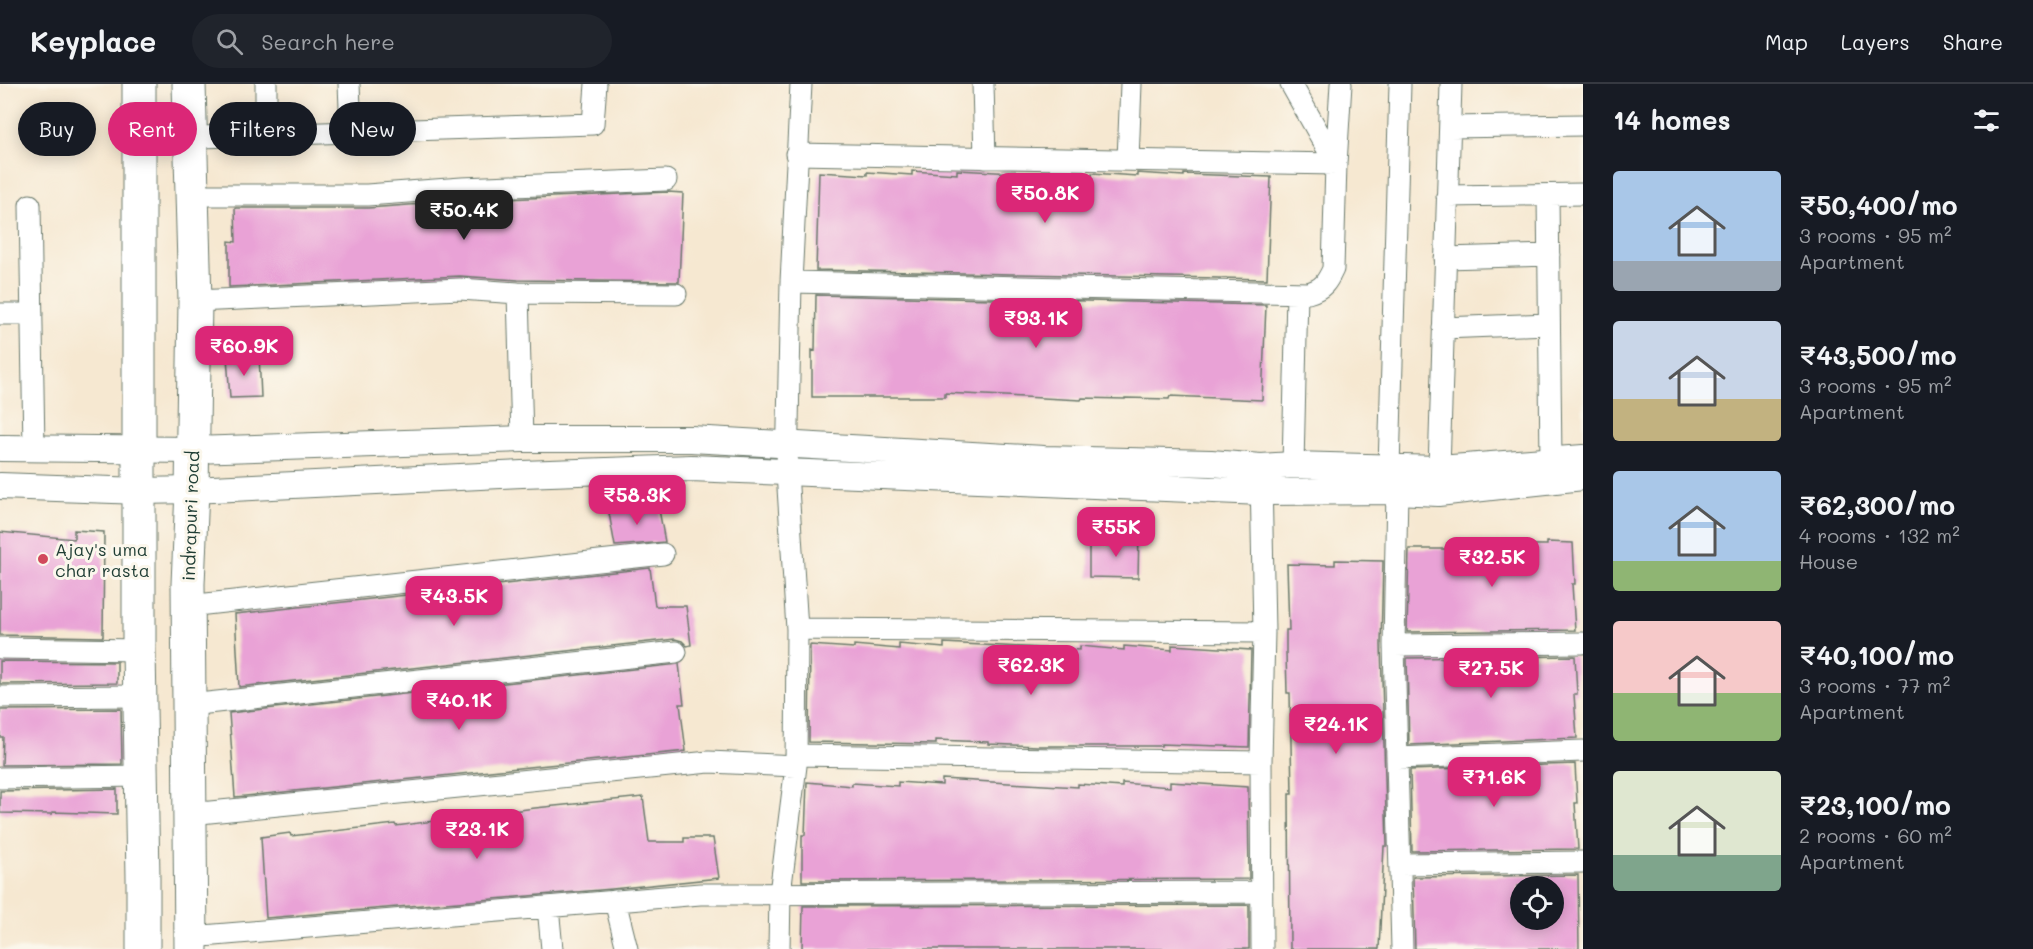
<!DOCTYPE html>
<html lang="en">
<head>
<meta charset="utf-8">
<style>
	body { margin:0; font-family:Mali,sans-serif; background:#20242c; color:#f1f3f6; height:100vh; display:flex; flex-direction:column; font-size:22px; white-space:nowrap }
	* { box-sizing:border-box; margin:0 }
	p { font-size:20px; color:#9ea1a6 }
	.icon { flex:none; width:33px; height:33px; fill:none; stroke:currentColor; stroke-width:2; stroke-linecap:round; stroke-linejoin:round }
	.map { position:relative; flex:1; overflow:hidden }
	.side { display:flex; flex-direction:column; background:#171b24; width:450px }
	.side>* { flex:none }
	.hud { position:absolute; left:18px; top:18px; width:570px; height:54px; display:flex; gap:12px }
	.fabs { position:absolute; left:1510px; top:792px; display:grid; gap:12px }
	.fabs a { display:grid; place-items:center; width:54px; height:54px; border-radius:50%; background:#171b24; box-shadow:0 3px 15px #0003; font-size:30px }
	.price { position:absolute; translate:-50% -51px; padding:0 14px; border-radius:12px; background:#db2777; color:#fff; font-size:20px; line-height:39px; filter:drop-shadow(0 2px 3px #0008) }
	.price::after { content:''; position:absolute; left:50%; top:36px; width:18px; height:14px; margin-left:-9px; background:inherit; clip-path:polygon(0 0,100% 0,50% 100%) }
	.price.selected { background:#222; color:#fff }
	ul { padding:0; list-style:none }
	li { display:flex; align-items:center; gap:18px; height:150px; padding:0 30px }
	li span { display:grid; place-items:center; flex:none; width:168px; height:120px; border-radius:6px; color:#555 }
	li>.icon { margin-inline-start:auto }
	span .icon { width:72px; height:72px; fill:#fffc; stroke-width:1 }
	li b { font-size:26px }
	h2 { display:flex; justify-content:space-between; align-items:center; height:72px; padding:0 30px; font-size:26px }
	.pill { padding:0 21px; border-radius:27px; background:#171b24; box-shadow:0 3px 15px #0003; font-size:21px; line-height:54px }
	.pill.selected { background:#db2777; color:#fff }
	header { display:flex; align-items:center; gap:36px; box-sizing:border-box; height:84px; padding:0 30px; background:#171b24; border-bottom:2px solid #363941 }
	header strong { font-size:28px }
	nav { display:flex; gap:33px; margin-inline-start:auto; font-size:21px }
	.search { width:420px; height:54px; background:#20242c; display:flex; align-items:center; gap:15px; box-sizing:border-box; padding:0 21px; border-radius:33px; color:#9ea1a6; font-size:22px }
	main { display:flex; flex:1; min-height:0 }
	.map>svg:first-child { display:block }
	.building { fill:#e9a2d6; fill-rule:evenodd }
	.lines { fill:none; stroke-linecap:round; stroke-linejoin:round }
	.minor-casing { stroke:#6a796b; stroke-width:23 }
	.tertiary-casing { stroke:#6a796b; stroke-width:28 }
	.primary-casing { stroke:#6a796b; stroke-width:35 }
	.minor { stroke:#fff; stroke-width:21 }
	.tertiary { stroke:#fff; stroke-width:26 }
	.primary { stroke:#fff; stroke-width:33 }
	.poi-dot { fill:#d1495b; stroke:#fbf7ec; stroke-width:2 }
	.labels { text-anchor:middle; dominant-baseline:central; stroke-width:6; stroke-linejoin:round; paint-order:stroke }
	.street-label { font-size:18px; fill:#1f3d34; stroke:#fbf7ec }
	.poi-label { font-size:18px; fill:#1f3d34; stroke:#fbf7ec; text-anchor:start }
</style>
</head>
<body>
<header>
<strong>Keyplace</strong>
<div class="search"><svg class="icon" aria-label="search" viewBox="0 0 24 24"><circle cx="10" cy="10" r="6"/><path d="M15 15l6 6"/></svg>Search here</div>
<nav><a>Map</a><a>Layers</a><a>Share</a></nav>
</header>
<main>
<div class="map">
<svg width="1583" height="865" viewBox="0 0 1583 865">
	<rect width="100%" height="100%" fill="#fbf7ec"/>
	<filter id="ink" filterUnits="userSpaceOnUse"><feTurbulence type="fractalNoise" baseFrequency=".0167" numOctaves="2"/><feDisplacementMap in="SourceGraphic" scale="12" xChannelSelector="R" yChannelSelector="G"/><feConvolveMatrix kernelMatrix="1 2 1 2 8 2 1 2 1" color-interpolation-filters="sRGB"/></filter>
	<filter id="wash" filterUnits="userSpaceOnUse"><feTurbulence type="fractalNoise" baseFrequency=".008" numOctaves="4" result="noise"/><feDisplacementMap in="SourceGraphic" scale="24" xChannelSelector="R" yChannelSelector="G"/><feGaussianBlur stdDeviation="1.35" result="paint"/><feColorMatrix in="noise" values="0 0 0 0 0 0 0 0 0 0 0 0 0 0 0 0 0 1.4 0 .05"/><feComposite in="paint" operator="in"/></filter>
	<g filter="url(#wash)">
		<rect width="100%" height="100%" fill="#f6e8d1"/>
		<g id="blocks">
			<!-- building -->
			<path class="building" d="M957,86L1092,93V89L1137,92V89L1184,92V90L1271,93L1267,195L816,186L819,88L867,91V88L912,91V87L957,90Z
				M668,108L683,109L679,198L518,196L460,192L229,203V157L236,158L235,124H368L463,117Z
				M816,211L1266,221L1262,316L1170,312L1169,315L1125,314V315L1082,314L1081,316L945,309V313H812V266L815,267Z
				M259,271L261,313L230,314L227,273Z
				M658,420L665,458L615,462L609,429Z
				M74,446L104,448L103,553L0,551V448L74,455Z
				M1118,448H1139L1138,494L1089,493V461L1118,462Z
				M1547,458L1573,459L1575,500H1572L1575,546L1407,548L1409,465H1457V460L1547,461Z
				M1335,476L1383,477L1381,561L1387,762H1384L1379,865H1290L1289,710H1292L1290,609H1287L1286,568V546H1289L1287,480L1335,481Z
				M650,484L655,522H686L691,561L687,562L682,557L675,555L239,603L235,530Z
				M944,559L1080,566V562L1124,566V562L1172,566V561L1251,566L1249,663L1161,660V662H1037L988,660V658L936,656V660L809,658L810,561L854,564V561L899,565V560L944,564Z
				M1575,572L1577,610H1574L1577,654L1409,661L1407,574Z
				M0,577L117,578V599L0,600Z
				M679,580L684,620H680L686,667L235,713L229,629Z
				M121,625L122,680L2,681L3,653H0V626Z
				M1575,680L1577,719H1575L1578,765L1412,767L1410,686Z
				M942,695L1078,703V700L1122,703V699L1170,703V698L1248,703L1249,795L802,797V751H805L807,698L852,702V699L898,702V698L942,701Z
				M117,705V730L52,728V730L0,729V707Z
				M643,713L649,758H684V754H713L719,794L612,805L266,834L261,753L290,749L291,752L395,740L396,742L535,724Z
				M1578,791L1579,865H1415L1413,793ZM1518,802H1554V836H1519Z
				M1249,821V865H802L803,822Z"/>
		</g>
	</g>
	<g filter="url(#ink)">
		<use href="#blocks" fill-opacity="0" stroke="#6a796b" stroke-width="1.5"/>
		<g class="lines">
			<defs>
				<path id="minor" d="M266,0V50
					M349,0L351,47
					M983,0L985,74
					M1291,0L1336,80
					M1450,43L1583,41
					M139,55L593,40L596,0
					M796,70L1336,80
					M1128,76L1131,0
					M191,111H367L462,104L666,96
					M1548,111L1551,377
					M1447,112L1583,110
					M30,121L34,365
					M1445,174L1549,171
					M791,198L1308,209C1323,205 1327,198 1333,185L1336,80L1341,0
					M518,209L522,355
					M195,217L460,205L518,209L676,210
					M0,230H32
					M1443,244L1549,240
					M1293,381L1297,209
					M1389,384L1400,0
					M1439,385L1451,0
					M1261,392L1264,548L1261,678L1262,865
					M1397,407L1394,561L1402,865
					M188,522L663,470
					M797,545L1264,548
					M1394,561L1583,559
					M0,564L139,566
					M0,613L141,612
					M189,621L676,568
					M796,671L1261,678
					M1397,674L1583,667
					M0,694L141,692
					M190,730L709,678L796,682
					M1400,780L1583,778
					M615,817L627,865
					M548,823L552,865
					M191,853L700,810L1261,808
					M779,865L780,809L796,682L797,545L787,388L791,198L801,0"/>
				<path id="tertiary" d="M0,364L193,366L522,355H691L1044,375L1211,379L1261,383L1293,381L1439,385L1583,374
					M0,402L141,407L192,406L522,390L691,384L1262,408L1397,407L1438,409L1583,393"/>
				<path id="primary" d="M139,0V566L143,794V865
					M189,0L195,217L192,406L188,500L191,865"/>
			</defs>
			<!-- minor casing -->
			<use href="#minor" class="minor-casing"/>
			<!-- tertiary casing -->
			<use href="#tertiary" class="tertiary-casing"/>
			<!-- primary casing -->
			<use href="#primary" class="primary-casing"/>
			<!-- minor -->
			<use href="#minor" class="minor"/>
			<!-- tertiary -->
			<use href="#tertiary" class="tertiary"/>
			<!-- primary -->
			<use href="#primary" class="primary"/>
		</g>
	</g>
	<!-- markers -->
	<circle class="poi-dot" cx="43" cy="475" r="6"/>
	<g class="labels">
		<!-- street labels -->
		<g class="street-label">
			<text transform="translate(190 432) rotate(-88)">indrapuri road</text>
		</g>
		<!-- poi labels -->
		<g class="poi-label">
			<text x="55" y="465">Ajay's uma<tspan x="55" dy="21">char rasta</tspan></text>
		</g>
	</g>
</svg>
<div class="fabs">
<a><svg class="icon" aria-label="locate" viewBox="0 0 24 24"><circle cx="12" cy="12" r="6"/><path d="M12 2v4M12 18v4M2 12h4M18 12h4"/></svg></a>
</div>
<b class="price" style="left:1045px;top:140px">₹50.8K</b>
<b class="price selected" style="left:464px;top:157px">₹50.4K</b>
<b class="price" style="left:1036px;top:265px">₹93.1K</b>
<b class="price" style="left:244px;top:293px">₹60.9K</b>
<b class="price" style="left:637px;top:442px">₹58.3K</b>
<b class="price" style="left:1116px;top:474px">₹55K</b>
<b class="price" style="left:1492px;top:504px">₹32.5K</b>
<b class="price" style="left:454px;top:543px">₹43.5K</b>
<b class="price" style="left:1031px;top:612px">₹62.3K</b>
<b class="price" style="left:1491px;top:615px">₹27.5K</b>
<b class="price" style="left:459px;top:647px">₹40.1K</b>
<b class="price" style="left:1336px;top:671px">₹24.1K</b>
<b class="price" style="left:1494px;top:724px">₹71.6K</b>
<b class="price" style="left:477px;top:776px">₹23.1K</b>
<div class="hud">
<a class="pill">Buy</a>
<a class="pill selected">Rent</a>
<a class="pill">Filters</a>
<a class="pill">New</a>
</div>
</div>
<section class="side">
<h2>14 homes<svg class="icon" aria-label="filters" viewBox="0 0 24 24"><path d="M4 7h16M4 17h16"/><circle cx="9" cy="7" r="2"/><circle cx="15" cy="17" r="2"/></svg></h2>
<ul>
<li><span style="background:linear-gradient(#a9c7e8 75%,#9aa5b1 0)"><svg class="icon" aria-label="home" viewBox="0 0 24 24"><path d="M3 11l9-7 9 7M6 9v11h12V9"/></svg></span><div><b>₹50,400/mo</b><p>3 rooms · 95 m²</p><p>Apartment</p></div></li>
<li><span style="background:linear-gradient(#c9d6e8 65%,#c2b280 0)"><svg class="icon" aria-label="home" viewBox="0 0 24 24"><path d="M3 11l9-7 9 7M6 9v11h12V9"/></svg></span><div><b>₹43,500/mo</b><p>3 rooms · 95 m²</p><p>Apartment</p></div></li>
<li><span style="background:linear-gradient(#a9c7e8 75%,#8fb573 0)"><svg class="icon" aria-label="home" viewBox="0 0 24 24"><path d="M3 11l9-7 9 7M6 9v11h12V9"/></svg></span><div><b>₹62,300/mo</b><p>4 rooms · 132 m²</p><p>House</p></div></li>
<li><span style="background:linear-gradient(#f6c9c9 60%,#8fb573 0)"><svg class="icon" aria-label="home" viewBox="0 0 24 24"><path d="M3 11l9-7 9 7M6 9v11h12V9"/></svg></span><div><b>₹40,100/mo</b><p>3 rooms · 77 m²</p><p>Apartment</p></div></li>
<li><span style="background:linear-gradient(#dfe7d0 70%,#7fa58c 0)"><svg class="icon" aria-label="home" viewBox="0 0 24 24"><path d="M3 11l9-7 9 7M6 9v11h12V9"/></svg></span><div><b>₹23,100/mo</b><p>2 rooms · 60 m²</p><p>Apartment</p></div></li>
</ul>
</section>
</main>
</body>
</html>
